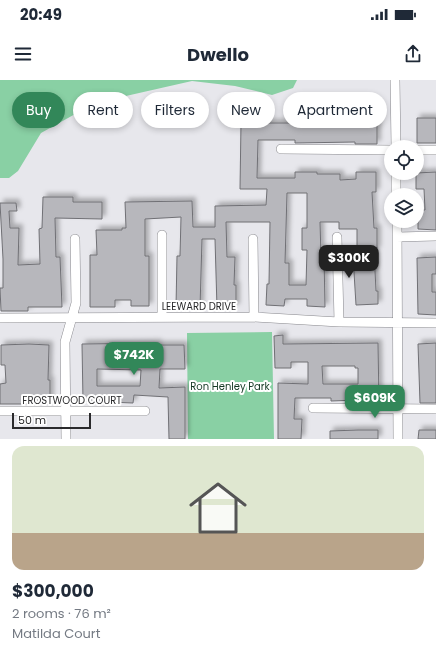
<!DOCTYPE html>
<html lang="en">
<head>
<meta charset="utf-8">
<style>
	body { margin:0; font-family:Poppins,sans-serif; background:#f6f6f7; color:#1f2937; height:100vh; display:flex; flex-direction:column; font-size:15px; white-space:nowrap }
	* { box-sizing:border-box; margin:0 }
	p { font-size:13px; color:#747a83 }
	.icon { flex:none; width:22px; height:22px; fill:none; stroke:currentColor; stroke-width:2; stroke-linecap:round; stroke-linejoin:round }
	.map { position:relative; height:359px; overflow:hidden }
	.details { display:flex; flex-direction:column; background:#fff; flex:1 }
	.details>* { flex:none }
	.hud { position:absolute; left:12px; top:12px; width:412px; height:36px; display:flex; gap:8px }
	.fabs { position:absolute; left:384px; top:60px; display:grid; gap:8px }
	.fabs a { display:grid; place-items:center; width:40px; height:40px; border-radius:50%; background:#fff; box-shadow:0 2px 6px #0003; font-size:20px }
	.scale { position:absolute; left:12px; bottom:10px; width:79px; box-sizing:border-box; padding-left:4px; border:2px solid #2a2a2c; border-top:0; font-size:11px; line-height:14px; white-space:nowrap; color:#2a2a2c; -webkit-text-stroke:3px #fff; paint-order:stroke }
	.price { position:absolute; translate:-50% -34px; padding:0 9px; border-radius:8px; background:#328759; color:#fff; font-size:13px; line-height:26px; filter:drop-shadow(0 1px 2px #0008) }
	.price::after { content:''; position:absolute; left:50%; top:24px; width:12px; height:9px; margin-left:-6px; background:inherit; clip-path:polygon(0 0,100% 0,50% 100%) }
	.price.current { background:#222; color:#fff }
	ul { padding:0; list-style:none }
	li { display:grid; align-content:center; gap:8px; height:212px; padding:0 12px }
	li+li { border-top:1px solid #e0e1e3 }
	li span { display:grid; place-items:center; height:124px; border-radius:12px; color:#555 }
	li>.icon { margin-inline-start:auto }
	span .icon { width:72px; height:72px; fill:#fffc; stroke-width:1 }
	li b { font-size:17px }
	.tag { padding:0 14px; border-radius:18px; background:#fff; box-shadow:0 2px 6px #0003; font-size:14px; line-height:36px }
	.tag.current { background:#328759; color:#fff }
	.status { display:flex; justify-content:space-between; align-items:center; height:28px; padding:0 20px; background:#fff; direction:ltr }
	.status svg { height:11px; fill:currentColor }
	header { display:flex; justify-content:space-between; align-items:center; height:52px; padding:0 12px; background:#fff; font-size:18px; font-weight:700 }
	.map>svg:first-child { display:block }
	.green { fill:#89d0a4 }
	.building { fill:#b7b7bc; stroke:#707075; fill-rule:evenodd; filter:url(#shadow) }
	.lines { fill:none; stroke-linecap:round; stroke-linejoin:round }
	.minor-casing { stroke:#88888d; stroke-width:10 }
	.minor { stroke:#fff; stroke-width:9 }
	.labels { text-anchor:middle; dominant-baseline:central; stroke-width:4; stroke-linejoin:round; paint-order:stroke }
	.street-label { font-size:10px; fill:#2a2a2c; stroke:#fff }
	.park-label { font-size:10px; fill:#133723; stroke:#fff }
</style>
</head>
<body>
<div class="status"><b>20:49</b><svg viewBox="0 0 49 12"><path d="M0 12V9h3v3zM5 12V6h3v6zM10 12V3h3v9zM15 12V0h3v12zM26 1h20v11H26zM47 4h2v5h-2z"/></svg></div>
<header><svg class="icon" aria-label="menu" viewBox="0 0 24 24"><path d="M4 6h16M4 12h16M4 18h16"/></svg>Dwello<svg class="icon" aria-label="share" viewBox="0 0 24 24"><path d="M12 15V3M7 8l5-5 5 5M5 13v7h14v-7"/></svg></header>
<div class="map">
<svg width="436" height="359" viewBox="0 0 436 359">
	<defs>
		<filter id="shadow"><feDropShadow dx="3.5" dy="-3.5" stdDeviation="2" flood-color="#0004"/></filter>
	</defs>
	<rect width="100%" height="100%" fill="#e7e7ec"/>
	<!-- green -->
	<path class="green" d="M0,0H297L293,8L272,15L235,6L192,1L95,23L41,53L18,91L9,98H0Z
		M272,252L274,359H188L187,253Z"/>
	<!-- building -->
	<path class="building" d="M355,38H377V64H355V62L295,63V60H258L257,98H295V92H317V94H340V100L356,99V92H376V112H372L374,148H377V170H374L376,211H378V224L356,225L353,176H357V149H339V142H320L321,176H324L325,227L307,226V219H285L284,226L266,225L267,204H269L270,142H226L227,177H235L234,205H236V227L217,228L215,159H202L200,228L176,227L177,176H180L181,137L145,139V176H149V226H131V220H115V227H90V175H97L96,150H122V148H126L125,122L192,121L193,147H215V126L266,125L267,109H240L241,43H302V39H317V44L355,43ZM287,113H307V148H302V170H307L306,205H289V183H285Z
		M417,38H436V63H417Z
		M436,92V150L418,149V130H425L424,109H416V93Z
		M43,117H73V122H102V139L55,138L56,177H60L62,227H28V231H1L0,208H3V179L0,123H16L17,131H9L10,148H19L18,185L40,184L39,149L42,148Z
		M436,177V194H432V212H436V235L418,234L417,178Z
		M283,255V264L378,263L379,323L358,322V320L331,321V318H295L294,339H302L301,359H278V303L308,304V282H291V288H275L274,256ZM322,286H355V288H358V304H323Z
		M158,263V265H184L185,289H160L159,308L185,307V359H169L168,317L134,315L133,323L83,321L82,264ZM97,289L141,290L140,306H97Z
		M436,263V323H420L418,264Z
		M29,264L49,265L48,300H50V324H0V304L6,303L5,285H1V265Z
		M358,350H378V359H330V351Z
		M419,350H436V359H418Z"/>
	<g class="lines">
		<defs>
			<path id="minor" d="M395,0L396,67
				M281,69L391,70
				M417,70H436
				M396,93V115
				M397,141L398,359
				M162,155V237
				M337,157L339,242
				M397,157L436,156
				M253,159L254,237
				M0,238L254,237L339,242L436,243
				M313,328L436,329
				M0,331H145
				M66,359L65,262L76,223L75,159"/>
		</defs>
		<!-- minor casing -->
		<use href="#minor" class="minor-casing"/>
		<!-- minor -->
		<use href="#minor" class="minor"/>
	</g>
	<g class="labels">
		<!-- street labels -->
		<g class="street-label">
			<text x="199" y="226">LEEWARD DRIVE</text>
			<text x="72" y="320">FROSTWOOD COURT</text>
		</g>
		<!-- park labels -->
		<g class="park-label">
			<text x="230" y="306">Ron Henley Park</text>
		</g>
	</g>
</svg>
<div class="fabs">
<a><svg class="icon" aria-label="locate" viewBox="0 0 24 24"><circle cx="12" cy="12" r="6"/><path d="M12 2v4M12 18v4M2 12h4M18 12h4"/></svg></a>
<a><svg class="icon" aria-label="layers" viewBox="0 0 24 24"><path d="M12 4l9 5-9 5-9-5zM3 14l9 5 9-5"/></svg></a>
</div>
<div class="scale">50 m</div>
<b class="price current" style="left:349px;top:199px">$300K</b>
<b class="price" style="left:134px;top:296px">$742K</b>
<b class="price" style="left:375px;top:339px">$609K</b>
<div class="hud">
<a class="tag current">Buy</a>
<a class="tag">Rent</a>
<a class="tag">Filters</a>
<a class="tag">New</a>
<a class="tag">Apartment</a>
</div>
</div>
<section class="details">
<ul>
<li><span style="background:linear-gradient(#dfe7d0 70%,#b9a48a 0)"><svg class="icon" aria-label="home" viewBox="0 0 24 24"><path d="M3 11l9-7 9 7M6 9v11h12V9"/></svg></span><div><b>$300,000</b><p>2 rooms · 76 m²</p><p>Matilda Court</p></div></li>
</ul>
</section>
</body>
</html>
